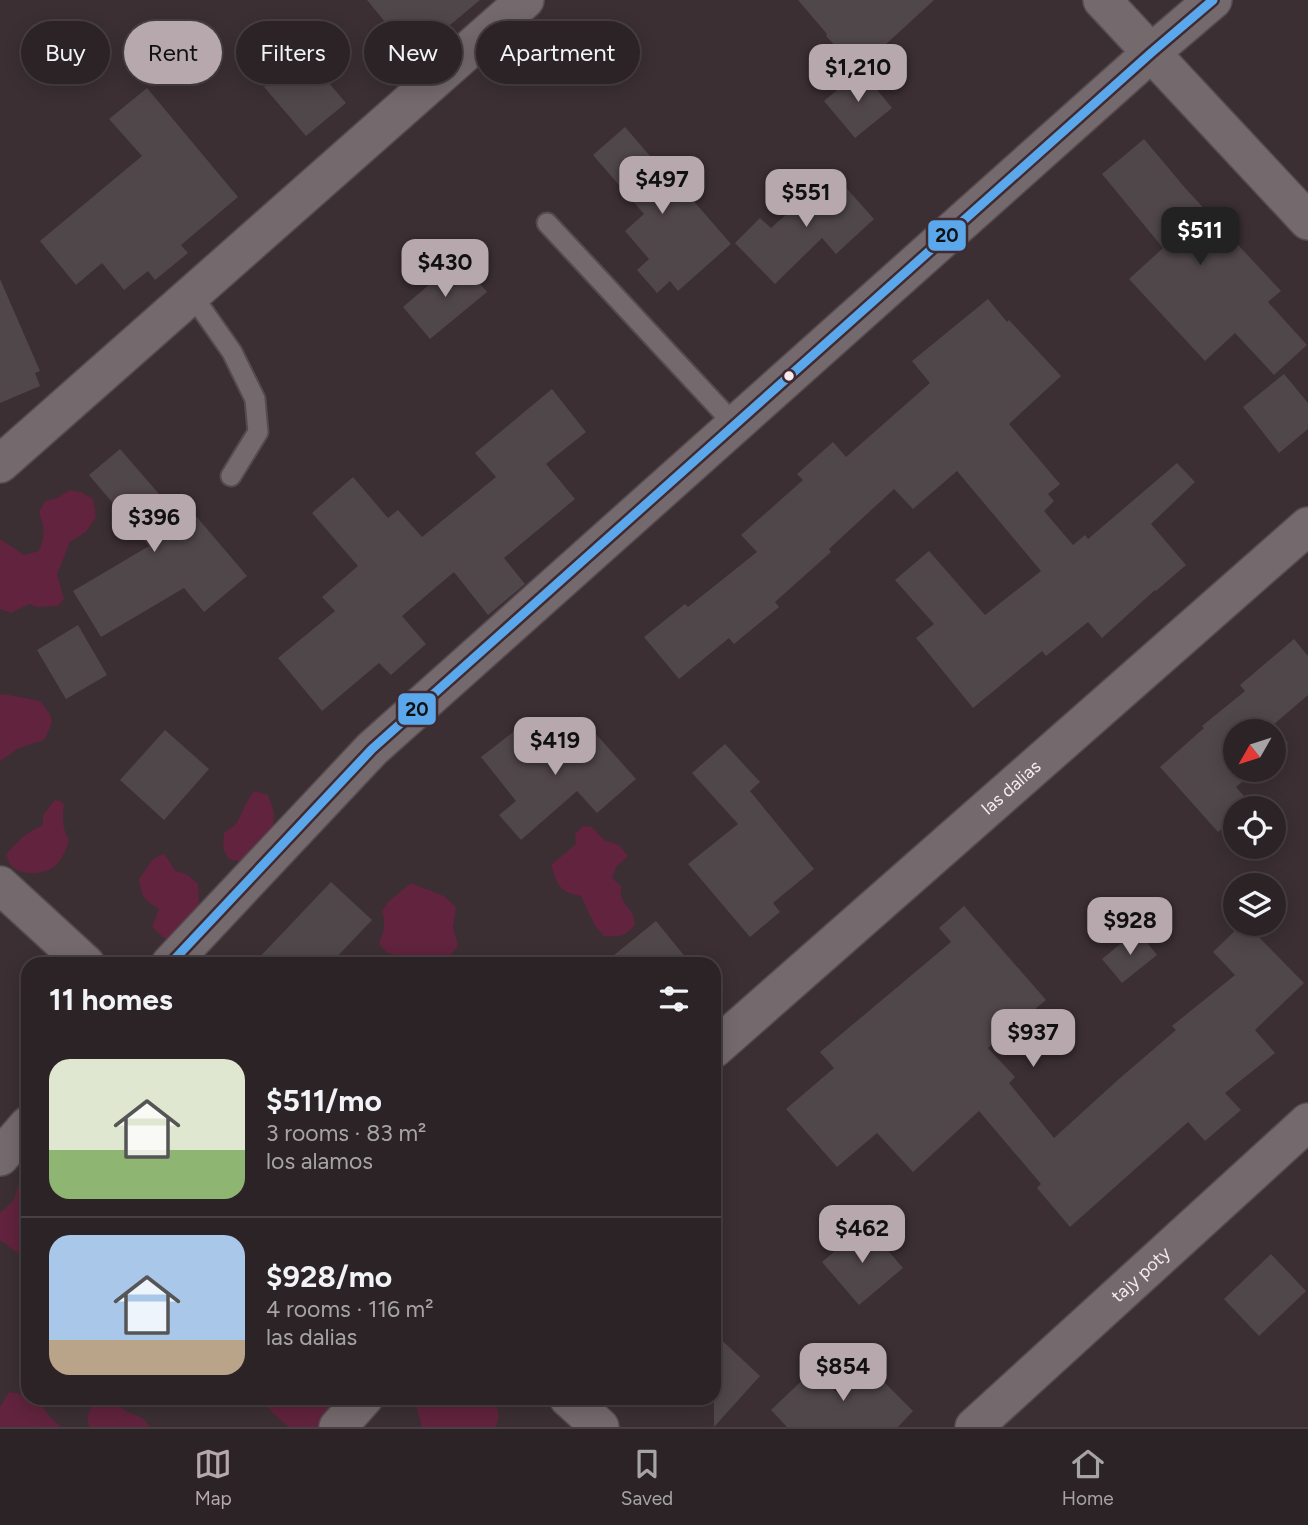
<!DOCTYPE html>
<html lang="en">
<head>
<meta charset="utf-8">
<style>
	body { margin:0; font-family:Figtree,sans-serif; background:#382f32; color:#f1f3f6; height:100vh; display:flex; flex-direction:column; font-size:26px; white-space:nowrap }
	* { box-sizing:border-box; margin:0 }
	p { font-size:23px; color:#a6a4a7 }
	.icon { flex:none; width:38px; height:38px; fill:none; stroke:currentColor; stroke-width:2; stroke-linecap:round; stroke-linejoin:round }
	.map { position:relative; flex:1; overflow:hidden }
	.side { position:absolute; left:21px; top:957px; width:700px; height:448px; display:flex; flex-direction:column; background:#2c2326; border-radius:21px; box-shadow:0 4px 18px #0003,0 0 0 2px #484043 }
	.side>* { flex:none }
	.hud { position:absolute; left:21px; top:21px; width:700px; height:63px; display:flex; gap:14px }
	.needle { width:46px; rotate:231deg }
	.fabs { position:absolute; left:1223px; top:719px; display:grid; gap:14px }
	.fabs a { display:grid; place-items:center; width:63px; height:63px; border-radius:50%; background:#2c2326; box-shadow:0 4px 18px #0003,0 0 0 2px #484043; font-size:35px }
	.price { position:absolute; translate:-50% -60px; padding:0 16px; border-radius:14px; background:#b6a8ac; color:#111; font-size:23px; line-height:46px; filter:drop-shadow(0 2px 4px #0008) }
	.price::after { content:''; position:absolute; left:50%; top:42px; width:21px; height:16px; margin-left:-10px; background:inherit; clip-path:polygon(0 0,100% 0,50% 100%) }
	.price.selected { background:#222; color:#fff }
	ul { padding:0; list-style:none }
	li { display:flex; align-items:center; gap:21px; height:175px; padding:0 28px }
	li+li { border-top:2px solid #484043 }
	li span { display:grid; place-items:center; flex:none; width:196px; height:140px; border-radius:21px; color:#555 }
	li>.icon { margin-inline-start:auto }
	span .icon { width:84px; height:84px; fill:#fffc; stroke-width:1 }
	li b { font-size:30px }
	h2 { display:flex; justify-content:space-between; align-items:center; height:84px; padding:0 28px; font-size:30px }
	.tag { padding:0 24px; border-radius:32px; background:#2c2326; box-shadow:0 4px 18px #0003,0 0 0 2px #484043; font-size:24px; line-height:63px }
	.tag.selected { background:#b6a8ac; color:#111 }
	.dock { display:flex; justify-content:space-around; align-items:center; height:98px; border-top:2px solid #484043; background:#2c2326; font-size:19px; color:#a6a4a7 }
	.dock a { display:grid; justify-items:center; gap:4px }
	.dock .selected { color:#b6a8ac }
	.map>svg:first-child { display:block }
	.green { fill:#61233d }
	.building { fill:#50474a }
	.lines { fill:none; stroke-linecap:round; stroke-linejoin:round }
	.service-casing { stroke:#554b4e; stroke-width:23 }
	.minor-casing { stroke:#554b4e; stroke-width:40 }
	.service { stroke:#746a6d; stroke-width:19 }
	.minor { stroke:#746a6d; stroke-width:37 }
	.bus-1-casing { stroke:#402a31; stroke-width:14 }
	.bus-1 { stroke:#5aa8eb; stroke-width:9 }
	.bus-dot { fill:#f8e9ed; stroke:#402a31; stroke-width:2.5 }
	.labels { text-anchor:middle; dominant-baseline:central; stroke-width:7; stroke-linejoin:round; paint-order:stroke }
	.street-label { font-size:18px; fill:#f8e9ed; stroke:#402a31 }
	.line-badge { stroke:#402a31; stroke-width:2.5 }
	.pale-badge-label { font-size:19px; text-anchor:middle; font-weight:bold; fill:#111 }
</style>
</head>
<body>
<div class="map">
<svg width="1308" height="1427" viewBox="0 0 1308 1427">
	<rect width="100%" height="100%" fill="#3b2f33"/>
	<!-- green -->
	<path class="green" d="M70,490L83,493L93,499L96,517L86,532L70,542L57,574L64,599L58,606L37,607L29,604L11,613L0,609V539L24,555L39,551C45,536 45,528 39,512L45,501L57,498Z
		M4,694L40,701C55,719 54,720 44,740L19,748L0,761V695Z
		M254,791L268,795L274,813L272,850L247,863L229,859L223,849L224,833L237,823L245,805Z
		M55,800L60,801L64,804C62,818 62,827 69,840C66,849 63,859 55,866C45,875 21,876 11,866C9,863 8,859 6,855C17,841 26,832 43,825V815Z
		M583,826L592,827L604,840L619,845L628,856L617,866L612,878L621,886C621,890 620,894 622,898C626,909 634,909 635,925C624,937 620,937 604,936L595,926L581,896C558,892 558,885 551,865L576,844L575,834Z
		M164,854L176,871L188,875L198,884C198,890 200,901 198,907C193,921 177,933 165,939L152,927L159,909C143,899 142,898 139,879L154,858Z
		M411,883L444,896L456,907L453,927L458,946L445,961L437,964H423L386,952L379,944C384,932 386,923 382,911L388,902Z
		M27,1179H28V1261L0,1240V1213L14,1200L18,1186Z
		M9,1392L28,1395V1398H37L49,1416L61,1427H0V1407Z
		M265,1398H355L350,1427H289C280,1419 266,1410 265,1398Z
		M414,1398H494C498,1408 500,1417 496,1427H422Z
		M111,1402C118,1404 120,1407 126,1411C139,1418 140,1413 150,1427H89L87,1416L93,1405Z"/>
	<!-- building -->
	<path class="building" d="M367,0H480L413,56Z
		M798,0H934L858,70L826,36L827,34Z
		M304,54L346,103L306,136L264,87Z
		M861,70L892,108L855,138L824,101Z
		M147,88L238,197L181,245L188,253L155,280L148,271L124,290L102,263L76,285L40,241L142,156L109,119Z
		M625,127L675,185L678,183L731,244L678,291L670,281L657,293L637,270L649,259L625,231L644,214L593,155Z
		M1144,139L1186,189L1281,291L1268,302L1307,345L1274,375L1235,333L1205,361L1129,279L1163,248L1102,174Z
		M833,173L874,219L836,254L822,238L775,284L735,243L760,218L771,228Z
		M459,259L487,292L430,339L403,307Z
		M0,279L40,371L35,373L40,386L0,403Z
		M988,299L1007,322L1009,320L1061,376L1009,424L1060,484L1048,494L1054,501L1044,511L1073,545L1085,535L1088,539L1177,463L1195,482L1151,524L1186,565L1156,591L1155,590L1102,638L1088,622L1046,656L1042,651L973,708L916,638L934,624L895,580L929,551L985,615L1041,571L957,471L913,509L894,489L829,549L831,552L775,602L779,607L734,644L729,638L679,679L644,637L685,604L688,607L757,552L741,535L803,480L797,474L833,442L846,457L930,383L912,361Z
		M1284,374L1308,403V429L1279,453L1243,407Z
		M552,389L586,432L546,464L575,499L504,558L525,584L488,615L454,572L402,616L426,644L391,675L379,663L322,711L278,658L335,611L322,597L358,566L312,513L353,477L388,518L398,510L422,537L496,477L475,453Z
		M120,449L185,524L196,516L247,576L204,612L184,588L101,637L73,591L149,546L89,475Z
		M78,625L107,675L66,699L37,650Z
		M1294,639L1308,656V695L1273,725L1288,743L1274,755V732H1236V770H1256L1236,787L1250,803L1245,808H1236V817L1218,832L1160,767L1204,728L1202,726L1245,691L1240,685Z
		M587,724L636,779L597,813L577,791L521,840L499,815L516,801L481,757L517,729L543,762Z
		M165,730L209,769L164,820L120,780Z
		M725,744L760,782L750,791L814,869L773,903L780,912L750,937L688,864L738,824L692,773Z
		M331,882L372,920L330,964H253Z
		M964,906L1046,1000L988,1048L1015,1077L1009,1083L1054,1138L1120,1078L1176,1030L1172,1026L1235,975L1213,952L1242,924H1246L1304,983L1255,1030L1275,1053L1225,1093L1241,1110L1205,1141L1188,1122L1070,1227L1037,1188L1041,1184L979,1111L913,1172L877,1133L837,1167L786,1109L834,1068L820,1052L951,942L939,928Z
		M656,921L691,964H603Z
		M1137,930L1157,955L1122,983L1102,959Z
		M866,1225L903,1268L859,1305L822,1262Z
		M1271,1254L1306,1291L1259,1336L1224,1299Z
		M714,1333L760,1376L714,1427Z
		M864,1362L913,1411L898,1427H787L771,1410L814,1369L836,1392Z"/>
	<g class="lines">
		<defs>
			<path id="service" d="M547,223L735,425
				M192,295L232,352L255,399L258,432L231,476"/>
			<g id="minor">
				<path d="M1102,0L1308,221"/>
				<path d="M0,464L525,0"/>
				<path d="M0,885L86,964"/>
				<path d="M170,964L372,749L1151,53L1213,0"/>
				<path id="s1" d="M714,1049L1308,526"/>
				<path d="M0,1157L28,1125"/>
				<path d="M568,1398L600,1427"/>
				<path d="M338,1427L364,1398"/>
				<path id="s2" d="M974,1427L1308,1122"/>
			</g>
		</defs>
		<!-- service casing -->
		<use href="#service" class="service-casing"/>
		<!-- minor casing -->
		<use href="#minor" class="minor-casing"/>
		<!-- service -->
		<use href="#service" class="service"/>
		<!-- minor -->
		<use href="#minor" class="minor"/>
		<defs>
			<path id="bus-1" d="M170,964L372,749L1151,53L1213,0"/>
		</defs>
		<!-- bus-1 casing -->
		<use href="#bus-1" class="bus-1-casing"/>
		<!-- bus-1 -->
		<use href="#bus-1" class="bus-1"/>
	</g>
	<!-- markers -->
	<circle class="bus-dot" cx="789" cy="376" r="6"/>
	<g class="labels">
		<!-- street labels -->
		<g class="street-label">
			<text stroke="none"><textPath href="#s1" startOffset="396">las dalias</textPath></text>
			<text stroke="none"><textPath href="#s2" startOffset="226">tajy poty</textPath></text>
		</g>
	</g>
	<g class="line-badge">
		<rect x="927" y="219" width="40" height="33" rx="7" fill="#5aa8eb"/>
		<rect x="397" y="692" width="40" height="34" rx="7" fill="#5aa8eb"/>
	</g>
	<g class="pale-badge-label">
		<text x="947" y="242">20</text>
		<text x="417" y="716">20</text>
	</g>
</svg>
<div class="fabs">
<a><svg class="needle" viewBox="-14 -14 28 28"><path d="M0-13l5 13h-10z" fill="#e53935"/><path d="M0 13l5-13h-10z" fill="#a6a4a7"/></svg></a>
<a><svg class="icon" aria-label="locate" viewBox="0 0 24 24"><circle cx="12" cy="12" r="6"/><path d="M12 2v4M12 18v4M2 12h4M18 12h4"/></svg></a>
<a><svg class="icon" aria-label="layers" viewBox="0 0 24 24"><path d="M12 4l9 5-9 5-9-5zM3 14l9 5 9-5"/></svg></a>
</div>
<b class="price" style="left:858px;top:104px">$1,210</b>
<b class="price" style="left:662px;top:216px">$497</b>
<b class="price" style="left:806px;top:229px">$551</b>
<b class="price selected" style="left:1200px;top:267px">$511</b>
<b class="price" style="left:445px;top:299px">$430</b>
<b class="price" style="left:154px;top:554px">$396</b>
<b class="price" style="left:555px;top:777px">$419</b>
<b class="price" style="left:1130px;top:957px">$928</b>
<b class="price" style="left:1033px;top:1069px">$937</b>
<b class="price" style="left:862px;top:1265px">$462</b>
<b class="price" style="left:843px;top:1403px">$854</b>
<div class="hud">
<a class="tag">Buy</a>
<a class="tag selected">Rent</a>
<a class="tag">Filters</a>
<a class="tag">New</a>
<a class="tag">Apartment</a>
</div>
<section class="side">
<h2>11 homes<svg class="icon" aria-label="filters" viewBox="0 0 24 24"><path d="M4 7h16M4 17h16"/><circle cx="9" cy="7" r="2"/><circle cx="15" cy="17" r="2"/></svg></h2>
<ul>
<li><span style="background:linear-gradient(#dfe7d0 65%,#8fb573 0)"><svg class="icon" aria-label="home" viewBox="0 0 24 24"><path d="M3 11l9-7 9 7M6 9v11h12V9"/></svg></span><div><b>$511/mo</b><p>3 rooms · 83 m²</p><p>los alamos</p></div></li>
<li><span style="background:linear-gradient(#a9c7e8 75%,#b9a48a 0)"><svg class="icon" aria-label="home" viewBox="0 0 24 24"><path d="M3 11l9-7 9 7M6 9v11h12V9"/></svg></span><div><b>$928/mo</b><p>4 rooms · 116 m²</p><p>las dalias</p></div></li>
</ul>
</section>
</div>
<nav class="dock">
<a class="selected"><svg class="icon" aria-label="map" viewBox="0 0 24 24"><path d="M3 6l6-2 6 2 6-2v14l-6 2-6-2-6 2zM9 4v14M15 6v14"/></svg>Map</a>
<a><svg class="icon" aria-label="saved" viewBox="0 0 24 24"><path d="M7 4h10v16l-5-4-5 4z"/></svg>Saved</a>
<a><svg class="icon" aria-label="home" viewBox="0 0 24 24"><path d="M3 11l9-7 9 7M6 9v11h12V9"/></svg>Home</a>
</nav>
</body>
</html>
